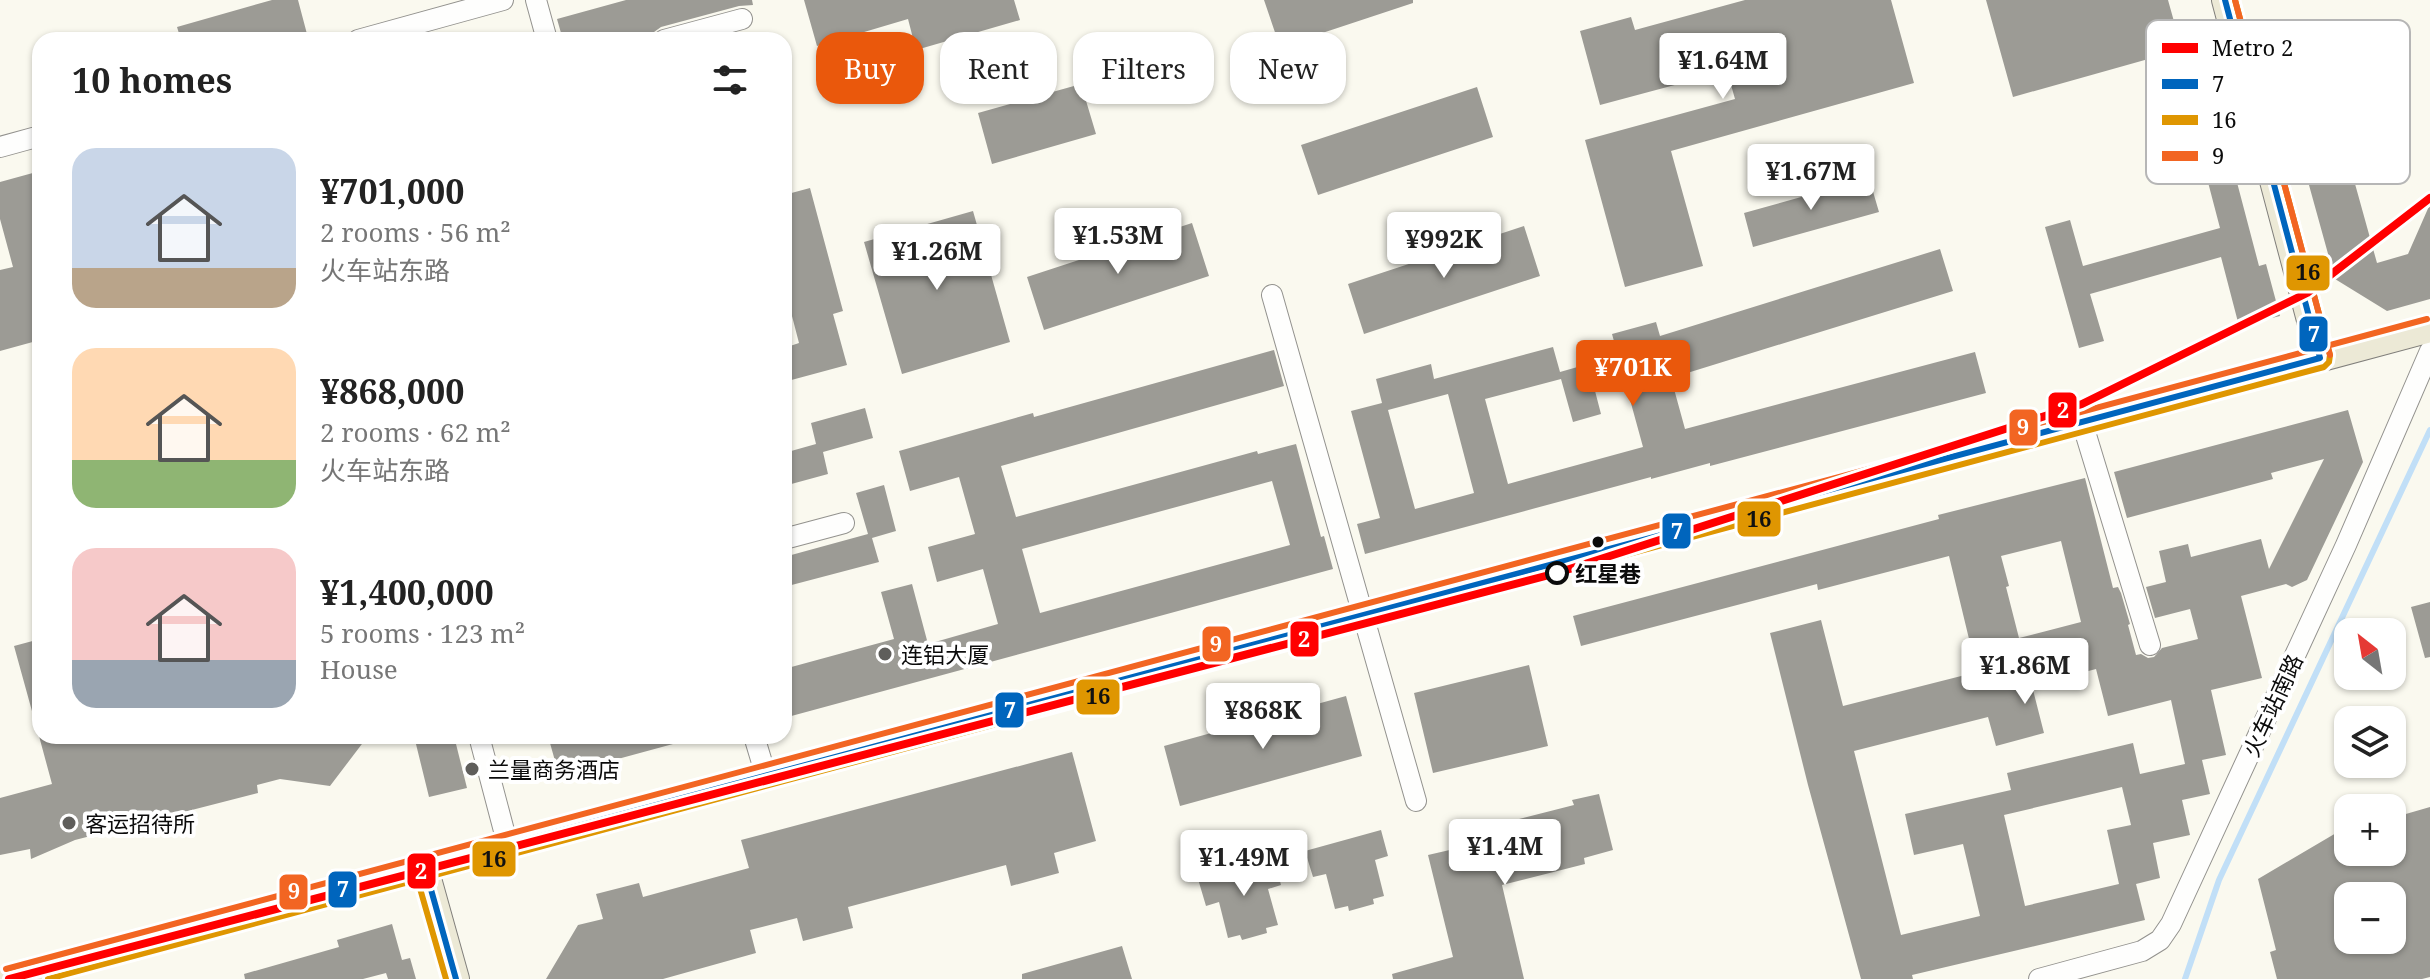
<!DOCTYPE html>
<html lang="en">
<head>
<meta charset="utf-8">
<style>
	body { margin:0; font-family:"Noto Serif","Noto Sans SC",serif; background:#f6f6f6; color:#222; height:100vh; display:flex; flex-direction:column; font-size:30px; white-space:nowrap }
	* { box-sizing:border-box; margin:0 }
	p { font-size:26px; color:#767676 }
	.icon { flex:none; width:44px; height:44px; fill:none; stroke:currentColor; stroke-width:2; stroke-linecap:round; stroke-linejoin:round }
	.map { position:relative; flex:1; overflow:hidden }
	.drawer { position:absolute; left:32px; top:32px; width:760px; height:712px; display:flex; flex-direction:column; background:#fff; border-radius:24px; box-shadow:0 2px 6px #0004 }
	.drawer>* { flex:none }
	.banner { position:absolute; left:816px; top:32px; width:760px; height:72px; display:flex; gap:16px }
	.needle { width:52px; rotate:329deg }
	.buttons { position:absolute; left:2334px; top:618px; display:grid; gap:16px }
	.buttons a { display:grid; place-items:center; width:72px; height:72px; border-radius:16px; background:#fff; box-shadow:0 2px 6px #0004; font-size:40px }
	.price { position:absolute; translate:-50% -68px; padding:0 18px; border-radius:8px; background:#fff; color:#222; font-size:26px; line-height:52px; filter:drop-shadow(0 2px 4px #0008) }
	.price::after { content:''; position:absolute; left:50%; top:48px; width:24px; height:18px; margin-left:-12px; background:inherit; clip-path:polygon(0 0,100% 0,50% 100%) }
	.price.current { background:#ea580c; color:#fff }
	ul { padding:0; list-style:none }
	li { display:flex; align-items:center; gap:24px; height:200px; padding:0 40px }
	li span { display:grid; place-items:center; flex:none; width:224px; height:160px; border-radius:24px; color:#555 }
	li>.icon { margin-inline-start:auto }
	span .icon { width:96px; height:96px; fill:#fffc; stroke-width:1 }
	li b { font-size:34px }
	h2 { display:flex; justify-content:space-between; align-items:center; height:96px; padding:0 40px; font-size:34px }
	.tag { padding:0 28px; border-radius:24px; background:#fff; box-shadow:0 2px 6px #0004; font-size:28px; line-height:72px }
	.tag.current { background:#ea580c; color:#fff }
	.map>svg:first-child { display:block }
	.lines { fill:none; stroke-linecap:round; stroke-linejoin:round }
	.stream { stroke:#c1dff7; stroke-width:6 }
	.building { fill:#9c9b95; fill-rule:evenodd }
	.minor-casing { stroke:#93928e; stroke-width:22 }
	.major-casing { stroke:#807f7b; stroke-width:28 }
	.minor { stroke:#fefefd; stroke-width:20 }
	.major { stroke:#ece9d6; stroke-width:26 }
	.bus-1-casing { stroke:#fff; stroke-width:12 }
	.bus-2-casing { stroke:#fff; stroke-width:12 }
	.bus-3-casing { stroke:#fff; stroke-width:12 }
	.bus-1 { stroke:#0065bd; stroke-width:6 }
	.bus-2 { stroke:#df9601; stroke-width:6 }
	.bus-3 { stroke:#f26522; stroke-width:6 }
	.metro-1-casing { stroke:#fff; stroke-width:14 }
	.metro-1 { stroke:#f00; stroke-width:8 }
	.bus-dot { fill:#0b0b0b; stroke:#fff; stroke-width:3 }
	.stop-dot { fill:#fff; stroke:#0b0b0b; stroke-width:4 }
	.poi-dot { fill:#5f5e5b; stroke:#fff; stroke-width:3 }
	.labels { text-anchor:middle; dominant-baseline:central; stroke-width:8; stroke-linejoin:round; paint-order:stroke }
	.stop-label { font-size:22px; font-weight:bold; fill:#0b0b0b; stroke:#fff; text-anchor:start }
	.poi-label { font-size:22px; fill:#0b0b0b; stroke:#fff; text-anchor:start }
	.street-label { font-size:22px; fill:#0b0b0b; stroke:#fff }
	.key { fill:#fff; stroke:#b6b6b6; stroke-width:2 }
	.key-label { font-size:22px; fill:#0b0b0b }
	.line-badge { stroke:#fff; stroke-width:3 }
	.badge-label { font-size:22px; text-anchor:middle; font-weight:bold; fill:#fff }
	.pale-badge-label { font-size:22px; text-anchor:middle; font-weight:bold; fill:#111 }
</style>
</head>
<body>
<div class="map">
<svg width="2430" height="979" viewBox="0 0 2430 979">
	<rect width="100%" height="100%" fill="#faf9ef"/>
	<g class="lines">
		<!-- stream -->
		<path class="stream" d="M2185,979L2219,880L2430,430"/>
	</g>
	<!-- building -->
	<path class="building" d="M272,0H298L307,34L285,40H181L177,27Z
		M626,0H752L753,5L739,6L661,27L654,32L624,40H563L557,19Z
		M804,0H1014L1020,20L916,50L908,19L817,46Z
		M1264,0H1413V3L1280,47Z
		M1745,0H1891L1914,83L1671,151L1703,266L1625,287L1585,140L1735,99L1727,71L1600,105L1580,31L1631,17L1635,30Z
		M1986,0H2168L2187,68L2164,74L2159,56L2013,97Z
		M2209,76L2259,266L2266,264L2280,316L2239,326L2221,257L2090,294L2104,341L2079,348L2045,227L2070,220L2083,266L2220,228L2182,83Z
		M1081,84L1096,134L992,164L978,113Z
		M1477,87L1493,137L1318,195L1301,145Z
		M2347,155L2377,263L2408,254L2430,204V299L2387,311L2335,279L2304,167Z
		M40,171V340L0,351V270L13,267L0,219V182Z
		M1869,178L1879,212L1753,247L1744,213Z
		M810,188L843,311L833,314L847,365L784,382V348L799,343L786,293L792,291L784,263V195Z
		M973,211L1010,342L902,374L864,242Z
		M1192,223L1209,276L1044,330L1027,277Z
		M1524,226L1540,276L1364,334L1348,284Z
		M1940,249L1953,291L1671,378L1685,429L1975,352L1986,393L1710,466V463L1651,479V477L1365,554L1357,524L1380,518L1351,411L1382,403L1376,379L1431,364L1434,379L1553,347L1560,372L1588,364L1601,414L1573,422L1561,379L1485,399L1508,484L1643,447L1612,334L1656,322L1660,336ZM1448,394L1474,493L1415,509L1388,410Z
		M1274,350L1284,386L1001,466L1016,517L1257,451L1258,454L1296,444L1321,537L1324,536L1333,569L784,718V669L894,639L881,592L912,584L928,644L998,624L983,569L937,582L928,547L975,534L959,477L910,491L899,451L1033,413L1034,417ZM1272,481L1290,545L1040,613L1022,549Z
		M865,408L873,438L823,452L828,474L784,486V453L816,444L811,423Z
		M2348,410L2363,462L2307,580L2292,587L2286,584L2241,596L2262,678L2211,690L2226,755L2202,760L2210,794L2182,800L2190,835L2153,843L2160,878L2136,884L2145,920L1912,975L1913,979H1861L1808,785L1770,633L1821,620L1843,706L1977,672L1949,556L1818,590L1817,584L1581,646L1573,616L1939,519L1938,515L2085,478L2113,588L2118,587L2121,593L2130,624L2128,625L2136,655L2141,654L2148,658L2154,657L2162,648L2198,639L2190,609L2155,618L2146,587L2166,582L2159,551L2188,544L2191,557L2261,539L2269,569L2324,459L2271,473L2273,479L2127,518L2114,472ZM2061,541L2081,622L2019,638L2006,587L2009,586L2001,556ZM2096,669L2108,716L2171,700L2185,764L2140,774L2133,743L2007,773L2011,790L1905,814L1914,855L1963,844L1980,916L1901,935L1854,751L1988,717L1996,746L2044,733L2032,686ZM2122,787L2131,825L2107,830L2119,884L2025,906L2004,815Z
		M884,485L896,531L872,538L879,562L784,587V557L868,534L856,493Z
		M2430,602V657L2425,658L2411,607Z
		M40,639V721L35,722L14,646Z
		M1529,665L1548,746L1433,773L1414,693Z
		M1346,696L1362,756L1180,806L1164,746Z
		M39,736H203L204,744L235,736H368L330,786L280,779L257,785L258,793L75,840L31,859L30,849L0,855V798L52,784Z
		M414,736H454L467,788L429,797Z
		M548,736H683L684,741L559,775Z
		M1072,752L1096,841L1054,853L1059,873L1011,886L1006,865L848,907L853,928L803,941L797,918L750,930L756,953L663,979H546L578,925L603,919L596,894L639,883L643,897L749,868L741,840Z
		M1599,794L1613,850L1584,858L1585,864L1502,885L1524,979H1393L1392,974L1453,957L1428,855L1519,834L1515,820L1574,805L1572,800Z
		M2430,807V977L2422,979H2277L2270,952L2276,950L2258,879L2348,826V852H2392V818ZM2348,896H2392V940H2348Z
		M1381,830L1388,856L1375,860L1384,896L1373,899L1374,904L1349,911L1348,906L1335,909L1326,874L1313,877L1305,851Z
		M1274,858L1281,885L1268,889L1278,925L1266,928L1267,933L1242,940L1240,935L1228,938L1219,902L1206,906L1198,879Z
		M392,924L402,960L410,958L416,979H388L386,973L363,979H245L244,974L339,947L337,940Z
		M1122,946L1132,979H1022V974Z"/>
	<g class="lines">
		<defs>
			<path id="minor" d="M536,0L547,40
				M358,40L503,0
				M664,40L742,19
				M0,147L40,136
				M1272,295L1416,801
				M2082,422L2150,645
				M784,539L844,523
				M479,736L508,846
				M754,736L766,776
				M2039,979L2142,951L2160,940L2171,924L2346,545L2430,351"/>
			<path id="major" d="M2225,0L2320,358
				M425,868L456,979
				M9,979L2430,329"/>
		</defs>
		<!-- minor casing -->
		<use href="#minor" class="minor-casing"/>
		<!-- major casing -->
		<use href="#major" class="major-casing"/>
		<!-- minor -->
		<use href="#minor" class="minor"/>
		<!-- major -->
		<use href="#major" class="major"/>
		<defs>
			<path id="bus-1" d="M425,868L456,979
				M9,979L2320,358L2225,0"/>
			<path id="bus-2" d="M415,871L446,979
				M48,979L2324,367L2329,362L2330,355L2235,0"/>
			<path id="bus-3" d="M2235,0L2330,355
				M6,969L2427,319"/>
		</defs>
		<!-- bus-1 casing -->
		<use href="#bus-1" class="bus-1-casing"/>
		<!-- bus-2 casing -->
		<use href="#bus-2" class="bus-2-casing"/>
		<!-- bus-3 casing -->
		<use href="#bus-3" class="bus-3-casing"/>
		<!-- bus-1 -->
		<use href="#bus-1" class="bus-1"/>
		<!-- bus-2 -->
		<use href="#bus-2" class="bus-2"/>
		<!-- bus-3 -->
		<use href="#bus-3" class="bus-3"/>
		<defs>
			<path id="metro-1" d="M9,979L1557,573L2002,430L2082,404L2307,293L2430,198"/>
		</defs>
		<!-- metro-1 casing -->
		<use href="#metro-1" class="metro-1-casing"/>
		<!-- metro-1 -->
		<use href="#metro-1" class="metro-1"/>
	</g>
	<!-- markers -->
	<circle class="bus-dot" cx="1598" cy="542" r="7"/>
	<circle class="stop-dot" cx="1557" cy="573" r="10"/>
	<g class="poi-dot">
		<circle cx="885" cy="654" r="8"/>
		<circle cx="472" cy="769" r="8"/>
		<circle cx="69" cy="823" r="8"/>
	</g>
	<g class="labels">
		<!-- stop labels -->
		<g class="stop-label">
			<text x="1575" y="573">红星巷</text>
		</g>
		<!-- poi labels -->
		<g class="poi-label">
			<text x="901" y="654">连铝大厦</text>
			<text x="488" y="769">兰量商务酒店</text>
			<text x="85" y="823">客运招待所</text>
		</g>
		<!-- street labels -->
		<g class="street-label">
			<text transform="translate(2272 705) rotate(-65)">火车站南路</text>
		</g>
	</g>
	<!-- legend -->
	<rect x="2146" y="20" width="264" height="164" rx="12" class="key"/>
	<rect x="2162" y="43" width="36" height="10" fill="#f00"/>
	<rect x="2162" y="79" width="36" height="10" fill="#0065bd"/>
	<rect x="2162" y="115" width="36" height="10" fill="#df9601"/>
	<rect x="2162" y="151" width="36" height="10" fill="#f26522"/>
	<g class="key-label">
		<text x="2212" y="56">Metro 2</text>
		<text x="2212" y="92">7</text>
		<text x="2212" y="128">16</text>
		<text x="2212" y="164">9</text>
	</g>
	<g class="line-badge">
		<rect x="2285" y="254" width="46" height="38" rx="8" fill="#df9601"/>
		<rect x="2298" y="315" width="31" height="38" rx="8" fill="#0065bd"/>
		<rect x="2047" y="391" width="31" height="38" rx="8" fill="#f00"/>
		<rect x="2008" y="408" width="31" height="39" rx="8" fill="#f26522"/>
		<rect x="1736" y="500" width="46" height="38" rx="8" fill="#df9601"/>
		<rect x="1661" y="512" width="31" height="38" rx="8" fill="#0065bd"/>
		<rect x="1289" y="620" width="31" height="38" rx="8" fill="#f00"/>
		<rect x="1201" y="625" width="31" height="38" rx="8" fill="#f26522"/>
		<rect x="1075" y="678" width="46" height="38" rx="8" fill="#df9601"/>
		<rect x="994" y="691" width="31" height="38" rx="8" fill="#0065bd"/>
		<rect x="471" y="840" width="46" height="38" rx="8" fill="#df9601"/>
		<rect x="406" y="852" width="31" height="38" rx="8" fill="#f00"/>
		<rect x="327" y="870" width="31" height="39" rx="8" fill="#0065bd"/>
		<rect x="278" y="873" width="31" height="38" rx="8" fill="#f26522"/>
	</g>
	<g class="badge-label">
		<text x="2314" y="342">7</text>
		<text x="2063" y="418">2</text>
		<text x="2023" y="435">9</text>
		<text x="1677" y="539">7</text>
		<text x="1304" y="647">2</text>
		<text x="1216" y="652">9</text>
		<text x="1010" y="718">7</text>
		<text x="421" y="879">2</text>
		<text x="343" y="897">7</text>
		<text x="294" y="899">9</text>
	</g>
	<g class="pale-badge-label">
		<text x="2308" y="280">16</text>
		<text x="1759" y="527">16</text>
		<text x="1098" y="704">16</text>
		<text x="494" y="867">16</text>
	</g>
</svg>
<div class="buttons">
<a><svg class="needle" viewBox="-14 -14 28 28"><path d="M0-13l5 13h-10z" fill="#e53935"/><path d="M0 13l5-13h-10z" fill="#767676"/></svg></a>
<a><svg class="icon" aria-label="layers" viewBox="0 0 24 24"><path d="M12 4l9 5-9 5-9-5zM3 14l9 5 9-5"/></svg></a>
<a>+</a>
<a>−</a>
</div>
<b class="price" style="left:1723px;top:101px">¥1.64M</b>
<b class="price" style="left:1811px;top:212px">¥1.67M</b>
<b class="price" style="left:1118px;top:276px">¥1.53M</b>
<b class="price" style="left:1444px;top:280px">¥992K</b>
<b class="price" style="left:937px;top:292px">¥1.26M</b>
<b class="price current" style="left:1633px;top:408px">¥701K</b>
<b class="price" style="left:2025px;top:706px">¥1.86M</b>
<b class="price" style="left:1263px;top:751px">¥868K</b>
<b class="price" style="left:1505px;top:887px">¥1.4M</b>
<b class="price" style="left:1244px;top:898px">¥1.49M</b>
<div class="banner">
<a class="tag current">Buy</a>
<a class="tag">Rent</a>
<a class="tag">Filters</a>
<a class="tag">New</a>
</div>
<section class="drawer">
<h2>10 homes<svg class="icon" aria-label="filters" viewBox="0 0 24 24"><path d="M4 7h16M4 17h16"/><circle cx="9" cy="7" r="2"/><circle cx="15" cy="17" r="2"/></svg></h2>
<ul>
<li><span style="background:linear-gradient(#c9d6e8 75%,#b9a48a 0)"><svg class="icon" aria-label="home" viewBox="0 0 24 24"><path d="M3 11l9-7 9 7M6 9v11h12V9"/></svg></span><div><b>¥701,000</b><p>2 rooms · 56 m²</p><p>火车站东路</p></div></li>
<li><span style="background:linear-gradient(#ffd9b3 70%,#8fb573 0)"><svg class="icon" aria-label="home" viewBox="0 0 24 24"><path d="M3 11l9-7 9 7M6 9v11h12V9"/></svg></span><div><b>¥868,000</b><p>2 rooms · 62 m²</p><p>火车站东路</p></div></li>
<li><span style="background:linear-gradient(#f6c9c9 70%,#9aa5b1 0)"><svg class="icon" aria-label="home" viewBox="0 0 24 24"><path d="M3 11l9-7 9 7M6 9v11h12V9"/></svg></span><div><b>¥1,400,000</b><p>5 rooms · 123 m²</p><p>House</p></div></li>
</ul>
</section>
</div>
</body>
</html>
